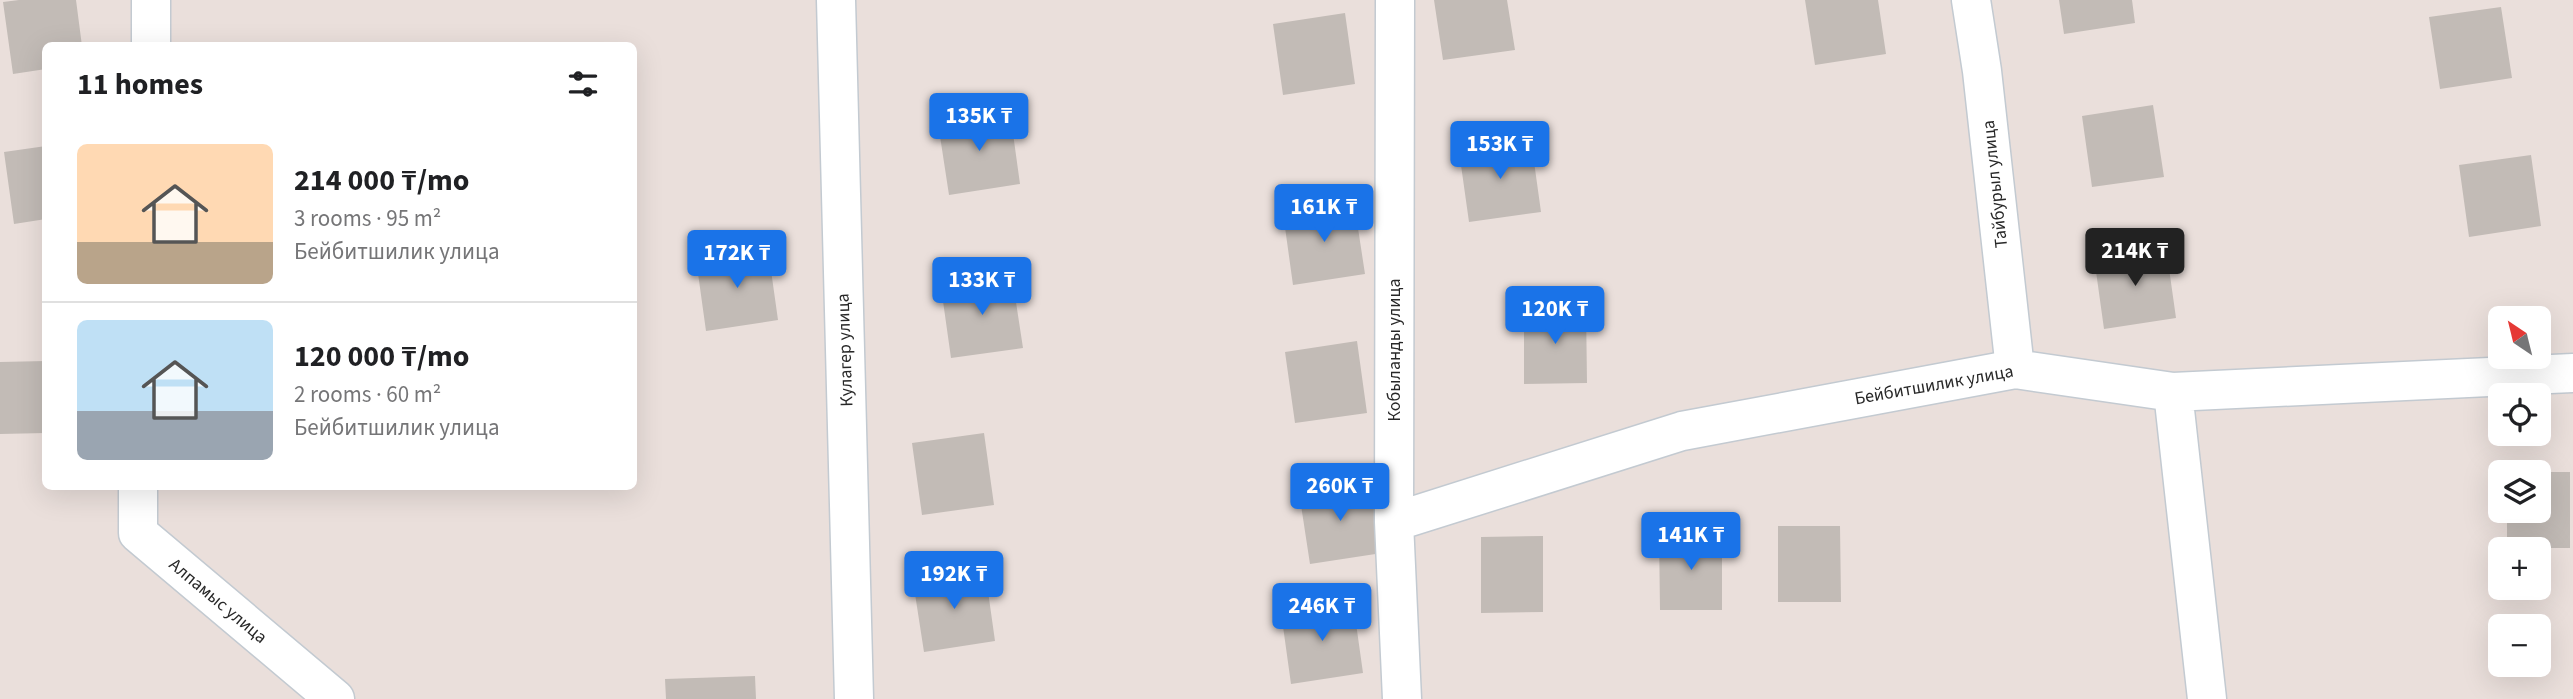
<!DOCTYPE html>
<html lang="en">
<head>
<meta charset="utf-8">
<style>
	body { margin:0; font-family:"Source Sans 3",sans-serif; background:#f2f2f2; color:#202124; height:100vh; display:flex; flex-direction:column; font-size:26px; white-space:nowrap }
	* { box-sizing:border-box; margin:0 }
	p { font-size:23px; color:#757577 }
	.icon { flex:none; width:38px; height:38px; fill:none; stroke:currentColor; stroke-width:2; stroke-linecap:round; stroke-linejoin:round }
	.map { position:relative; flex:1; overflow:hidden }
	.drawer { position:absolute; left:42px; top:42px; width:595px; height:448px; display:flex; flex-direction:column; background:#fff; border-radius:10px; box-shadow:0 7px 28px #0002 }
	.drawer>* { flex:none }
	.needle { width:46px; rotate:325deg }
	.tools { position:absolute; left:2488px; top:306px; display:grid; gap:14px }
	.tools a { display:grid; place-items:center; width:63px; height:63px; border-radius:10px; background:#fff; box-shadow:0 7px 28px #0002; font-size:35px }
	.price { position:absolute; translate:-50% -60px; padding:0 16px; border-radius:7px; background:#1a73e8; color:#fff; font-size:23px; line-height:46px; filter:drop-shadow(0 2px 4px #0008) }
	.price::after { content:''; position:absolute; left:50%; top:42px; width:21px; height:16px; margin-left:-10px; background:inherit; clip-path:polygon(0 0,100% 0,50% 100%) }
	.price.selected { background:#222; color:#fff }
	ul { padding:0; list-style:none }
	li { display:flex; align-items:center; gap:21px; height:175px; padding:0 35px }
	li+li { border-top:2px solid #e0e0e0 }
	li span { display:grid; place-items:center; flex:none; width:196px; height:140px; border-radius:10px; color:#555 }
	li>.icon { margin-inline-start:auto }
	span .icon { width:84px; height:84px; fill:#fffc; stroke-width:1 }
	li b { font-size:30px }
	h2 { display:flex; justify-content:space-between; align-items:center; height:84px; padding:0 35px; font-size:30px }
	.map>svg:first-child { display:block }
	.building { fill:#c2bbb6 }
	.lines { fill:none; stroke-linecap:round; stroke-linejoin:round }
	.minor-casing { stroke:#c3cad1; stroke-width:41 }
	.minor { stroke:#fff; stroke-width:38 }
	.labels { text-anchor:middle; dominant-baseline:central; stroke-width:7; stroke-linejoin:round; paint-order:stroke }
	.street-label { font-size:18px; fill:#282828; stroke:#fff }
</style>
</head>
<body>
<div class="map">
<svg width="2573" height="699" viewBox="0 0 2573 699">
	<rect width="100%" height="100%" fill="#eadfdb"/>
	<!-- building -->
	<path class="building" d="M19,0H76L82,46H46V69L13,74L3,2Z
		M1434,0H1507L1515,50L1443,60Z
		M1805,0H1878L1886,54L1815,65Z
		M2059,0H2132L2135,23L2064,34Z
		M2501,7L2512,78L2440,89L2429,17Z
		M1345,13L1355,84L1283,95L1273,24Z
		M2153,105L2164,177L2092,187L2082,116Z
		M1010,112L1020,184L949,195L938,123Z
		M1531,140L1541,212L1469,222L1459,151Z
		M46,146V219L14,224L4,152Z
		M2531,155L2541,226L2469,237L2459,165Z
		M1354,202L1365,274L1293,285L1283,213Z
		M2166,247L2176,318L2104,329L2094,257Z
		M768,249L778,320L706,331L696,259Z
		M1012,276L1023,348L951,358L941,287Z
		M1586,307L1587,383L1524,384V308Z
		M1357,341L1367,413L1295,423L1285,352Z
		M46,361V433L0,434V362Z
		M984,433L994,505L922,515L912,443Z
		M2539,472H2570V548H2507V511H2539Z
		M1371,482L1382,553L1310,564L1299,492Z
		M1778,526H1840L1841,602H1778Z
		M1659,534H1722V610H1660Z
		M1543,536V612L1481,613V537Z
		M985,570L995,641L924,652L913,581Z
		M1353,602L1363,673L1291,684L1281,612Z
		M755,676L756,699H666L665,679Z"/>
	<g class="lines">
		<defs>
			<path id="minor" d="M151,0V46
				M836,0L854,699
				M1395,0L1394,522L1402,699
				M1971,0L1982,71L2015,369
				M2173,392L2207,699
				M138,486V533L335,699
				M1394,522L1682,431L2015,369L2173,392L2573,373"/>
		</defs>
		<!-- minor casing -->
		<use href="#minor" class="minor-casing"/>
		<!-- minor -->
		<use href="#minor" class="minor"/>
	</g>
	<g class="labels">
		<!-- street labels -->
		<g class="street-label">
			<text transform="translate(1995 184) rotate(-96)">Тайбурыл улица</text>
			<text transform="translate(845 350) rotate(-92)">Кулагер улица</text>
			<text transform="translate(1394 350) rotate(-90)">Кобыланды улица</text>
			<text transform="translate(1934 385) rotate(-10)">Бейбитшилик улица</text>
			<text transform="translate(218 601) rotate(40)">Алпамыс улица</text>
		</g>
	</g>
</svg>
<div class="tools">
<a><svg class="needle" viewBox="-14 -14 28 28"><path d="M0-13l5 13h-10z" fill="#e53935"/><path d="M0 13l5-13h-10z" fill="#757577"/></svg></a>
<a><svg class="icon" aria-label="locate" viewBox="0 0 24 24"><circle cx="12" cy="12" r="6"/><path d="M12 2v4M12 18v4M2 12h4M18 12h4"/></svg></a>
<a><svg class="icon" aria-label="layers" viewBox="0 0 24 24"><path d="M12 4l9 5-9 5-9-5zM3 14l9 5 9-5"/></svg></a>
<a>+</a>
<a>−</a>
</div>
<b class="price" style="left:979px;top:153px">135K ₸</b>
<b class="price" style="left:1500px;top:181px">153K ₸</b>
<b class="price" style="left:1324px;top:244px">161K ₸</b>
<b class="price selected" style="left:2135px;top:288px">214K ₸</b>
<b class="price" style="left:737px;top:290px">172K ₸</b>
<b class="price" style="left:982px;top:317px">133K ₸</b>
<b class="price" style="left:1555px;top:346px">120K ₸</b>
<b class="price" style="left:1340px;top:523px">260K ₸</b>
<b class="price" style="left:1691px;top:572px">141K ₸</b>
<b class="price" style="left:954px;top:611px">192K ₸</b>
<b class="price" style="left:1322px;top:643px">246K ₸</b>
<section class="drawer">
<h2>11 homes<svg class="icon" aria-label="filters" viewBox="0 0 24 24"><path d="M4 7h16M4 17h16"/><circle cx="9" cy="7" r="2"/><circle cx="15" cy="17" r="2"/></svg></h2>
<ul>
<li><span style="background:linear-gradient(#ffd9b3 70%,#b9a48a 0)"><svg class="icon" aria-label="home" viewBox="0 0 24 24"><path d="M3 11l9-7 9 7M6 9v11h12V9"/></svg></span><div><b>214 000 ₸/mo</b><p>3 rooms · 95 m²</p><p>Бейбитшилик улица</p></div></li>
<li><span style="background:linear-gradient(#bfe0f5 65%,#9aa5b1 0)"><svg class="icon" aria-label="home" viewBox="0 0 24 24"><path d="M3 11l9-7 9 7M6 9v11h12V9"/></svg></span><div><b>120 000 ₸/mo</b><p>2 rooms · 60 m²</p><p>Бейбитшилик улица</p></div></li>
</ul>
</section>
</div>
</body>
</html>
